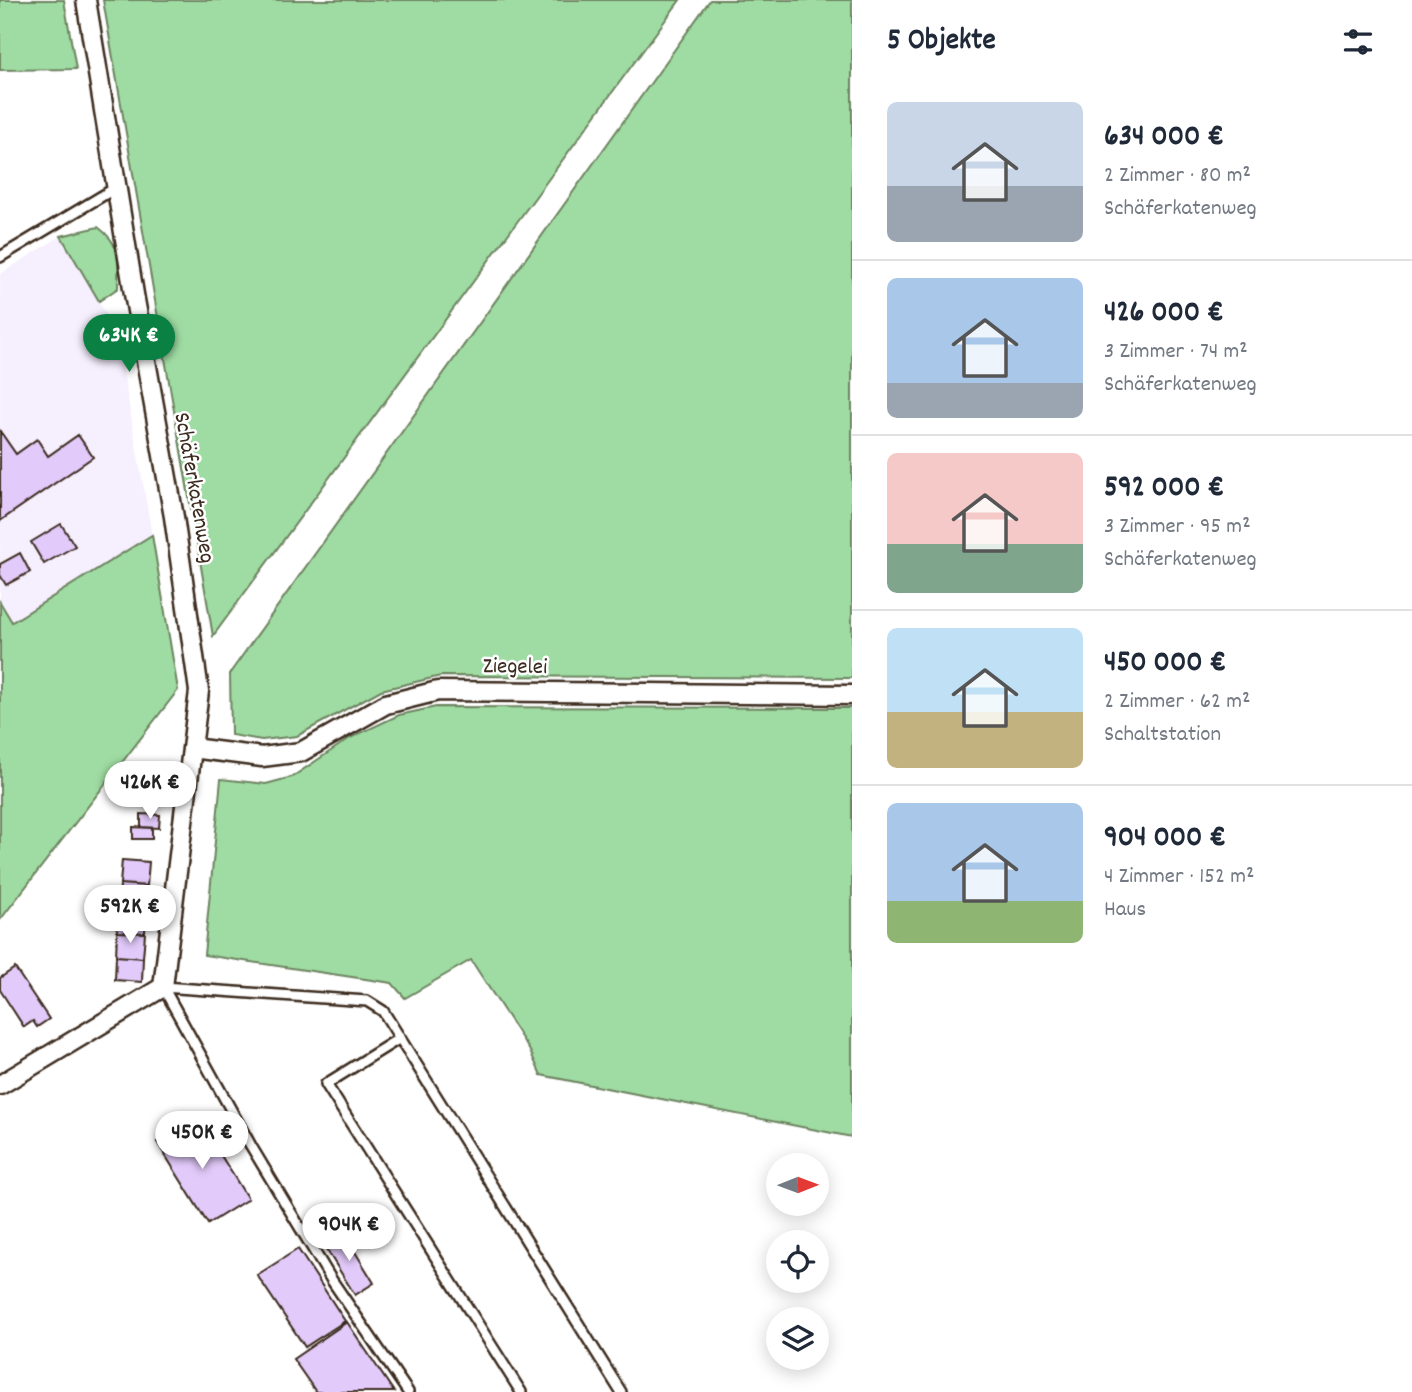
<!DOCTYPE html>
<html lang="de">
<head>
<meta charset="utf-8">
<style>
	body { margin:0; font-family:Dekko,sans-serif; background:#f2f2f3; color:#1f2937; height:100vh; display:flex; flex-direction:column; font-size:26px; white-space:nowrap }
	* { box-sizing:border-box; margin:0 }
	p { font-size:23px; color:#747a83 }
	.icon { flex:none; width:38px; height:38px; fill:none; stroke:currentColor; stroke-width:2; stroke-linecap:round; stroke-linejoin:round }
	.map { position:relative; flex:1; overflow:hidden }
	.panel { display:flex; flex-direction:column; background:#fff; width:560px }
	.panel>* { flex:none }
	.needle { width:46px; rotate:89deg }
	.tools { position:absolute; left:766px; top:1153px; display:grid; gap:14px }
	.tools a { display:grid; place-items:center; width:63px; height:63px; border-radius:50%; background:#fff; box-shadow:0 4px 18px #0003; font-size:35px }
	.price { position:absolute; translate:-50% -60px; padding:0 16px; border-radius:24px; background:#fff; color:#222; font-size:23px; line-height:46px; filter:drop-shadow(0 2px 4px #0008) }
	.price::after { content:''; position:absolute; left:50%; top:42px; width:21px; height:16px; margin-left:-10px; background:inherit; clip-path:polygon(0 0,100% 0,50% 100%) }
	.price.current { background:#0b8043; color:#fff }
	ul { padding:0; list-style:none }
	li { display:flex; align-items:center; gap:21px; height:175px; padding:0 35px }
	li+li { border-top:2px solid #e0e1e3 }
	li span { display:grid; place-items:center; flex:none; width:196px; height:140px; border-radius:10px; color:#555 }
	li>.icon { margin-inline-start:auto }
	span .icon { width:84px; height:84px; fill:#fffc; stroke-width:1 }
	li b { font-size:30px }
	h2 { display:flex; justify-content:space-between; align-items:center; height:84px; padding:0 35px; font-size:30px }
	main { display:flex; flex:1; min-height:0 }
	.map>svg:first-child { display:block }
	.built { fill:#f6effe }
	.green { fill:#9fdca3; stroke:#6d8360; stroke-width:2 }
	.building { fill:#e2cafa; stroke:#3b2a1e; stroke-width:2 }
	.lines { fill:none; stroke-linecap:round; stroke-linejoin:round }
	.service-casing { stroke:#3b2a1e; stroke-width:14 }
	.minor-casing { stroke:#3b2a1e; stroke-width:23 }
	.service { stroke:#fff; stroke-width:9 }
	.minor { stroke:#fff; stroke-width:18 }
	.labels { text-anchor:middle; dominant-baseline:central; stroke-width:5; stroke-linejoin:round; paint-order:stroke }
	.street-label { font-size:23px; fill:#3b2a1e; stroke:#fff }
</style>
</head>
<body>
<main>
<div class="map">
<svg width="852" height="1392" viewBox="0 0 852 1392">
	<rect width="100%" height="100%" fill="#fff"/>
	<filter id="ink" filterUnits="userSpaceOnUse"><feTurbulence type="fractalNoise" baseFrequency=".0143" numOctaves="2"/><feDisplacementMap in="SourceGraphic" scale="14" xChannelSelector="R" yChannelSelector="G"/><feConvolveMatrix kernelMatrix="1 2 1 2 8 2 1 2 1" color-interpolation-filters="sRGB"/></filter>
	<g filter="url(#ink)">
		<!-- built -->
		<path class="built" d="M61,236L116,332L152,535L12,622L0,602V274Z"/>
		<!-- green -->
		<path class="green" d="M0,0H64L76,69L0,70Z
			M103,0H680L213,636Z
			M710,0H852V678L441,676L381,690L297,736L262,740L231,735L230,673Z
			M98,227C122,245 118,260 118,288L99,301L61,236Z
			M152,535L178,690L0,920V602L12,622Z
			M436,707L852,708V1137L541,1075L530,1051L471,960L405,998L392,983L204,955L221,779L266,784L292,777L350,738L399,715Z"/>
		<!-- building -->
		<path class="building" d="M0,431L16,454L37,439L48,456L78,435L93,457L0,521Z
			M61,524L75,546L44,564L31,542Z
			M20,553L30,572L6,585L0,575V564Z
			M141,814L160,815L159,828L141,827Z
			M133,827L152,828V839H133Z
			M122,860L149,862L147,886L120,884Z
			M120,884L147,886L146,910L119,908Z
			M119,908L146,910L145,933L117,932Z
			M117,932L145,933L143,958L116,956Z
			M116,956L143,958L142,982L115,980Z
			M15,968L49,1019L37,1027L33,1021L24,1027L0,990V978Z
			M197,1117L248,1199L208,1224L157,1142Z
			M343,1232L374,1283L355,1295L323,1244Z
			M298,1249L345,1321L305,1347L257,1275Z
			M347,1322L394,1392H316L293,1359Z"/>
		<g class="lines">
			<defs>
				<path id="service" d="M0,257L117,187
					M163,987L367,1001L383,1011L621,1392
					M163,987L251,1146L331,1279L408,1392
					M400,1038L326,1084L521,1392"/>
				<path id="minor" d="M192,748L262,757L301,752L386,704L438,691L852,695
					M0,1085L163,987L199,691L174,517L134,294L86,0"/>
			</defs>
			<!-- service casing -->
			<use href="#service" class="service-casing"/>
			<!-- minor casing -->
			<use href="#minor" class="minor-casing"/>
			<!-- service -->
			<use href="#service" class="service"/>
			<!-- minor -->
			<use href="#minor" class="minor"/>
		</g>
	</g>
	<g class="labels">
		<!-- street labels -->
		<g class="street-label">
			<text transform="translate(193 488) rotate(80)">Schäferkatenweg</text>
			<text transform="translate(515 668) rotate(1)">Ziegelei</text>
		</g>
	</g>
</svg>
<div class="tools">
<a><svg class="needle" viewBox="-14 -14 28 28"><path d="M0-13l5 13h-10z" fill="#e53935"/><path d="M0 13l5-13h-10z" fill="#747a83"/></svg></a>
<a><svg class="icon" aria-label="locate" viewBox="0 0 24 24"><circle cx="12" cy="12" r="6"/><path d="M12 2v4M12 18v4M2 12h4M18 12h4"/></svg></a>
<a><svg class="icon" aria-label="layers" viewBox="0 0 24 24"><path d="M12 4l9 5-9 5-9-5zM3 14l9 5 9-5"/></svg></a>
</div>
<b class="price current" style="left:129px;top:374px">634K €</b>
<b class="price" style="left:150px;top:821px">426K €</b>
<b class="price" style="left:130px;top:945px">592K €</b>
<b class="price" style="left:202px;top:1171px">450K €</b>
<b class="price" style="left:349px;top:1263px">904K €</b>
</div>
<section class="panel">
<h2>5 Objekte<svg class="icon" aria-label="filters" viewBox="0 0 24 24"><path d="M4 7h16M4 17h16"/><circle cx="9" cy="7" r="2"/><circle cx="15" cy="17" r="2"/></svg></h2>
<ul>
<li><span style="background:linear-gradient(#c9d6e8 60%,#9aa5b1 0)"><svg class="icon" aria-label="home" viewBox="0 0 24 24"><path d="M3 11l9-7 9 7M6 9v11h12V9"/></svg></span><div><b>634 000 €</b><p>2 Zimmer · 80 m²</p><p>Schäferkatenweg</p></div></li>
<li><span style="background:linear-gradient(#a9c7e8 75%,#9aa5b1 0)"><svg class="icon" aria-label="home" viewBox="0 0 24 24"><path d="M3 11l9-7 9 7M6 9v11h12V9"/></svg></span><div><b>426 000 €</b><p>3 Zimmer · 74 m²</p><p>Schäferkatenweg</p></div></li>
<li><span style="background:linear-gradient(#f6c9c9 65%,#7fa58c 0)"><svg class="icon" aria-label="home" viewBox="0 0 24 24"><path d="M3 11l9-7 9 7M6 9v11h12V9"/></svg></span><div><b>592 000 €</b><p>3 Zimmer · 95 m²</p><p>Schäferkatenweg</p></div></li>
<li><span style="background:linear-gradient(#bfe0f5 60%,#c2b280 0)"><svg class="icon" aria-label="home" viewBox="0 0 24 24"><path d="M3 11l9-7 9 7M6 9v11h12V9"/></svg></span><div><b>450 000 €</b><p>2 Zimmer · 62 m²</p><p>Schaltstation</p></div></li>
<li><span style="background:linear-gradient(#a9c7e8 70%,#8fb573 0)"><svg class="icon" aria-label="home" viewBox="0 0 24 24"><path d="M3 11l9-7 9 7M6 9v11h12V9"/></svg></span><div><b>904 000 €</b><p>4 Zimmer · 152 m²</p><p>Haus</p></div></li>
</ul>
</section>
</main>
</body>
</html>
